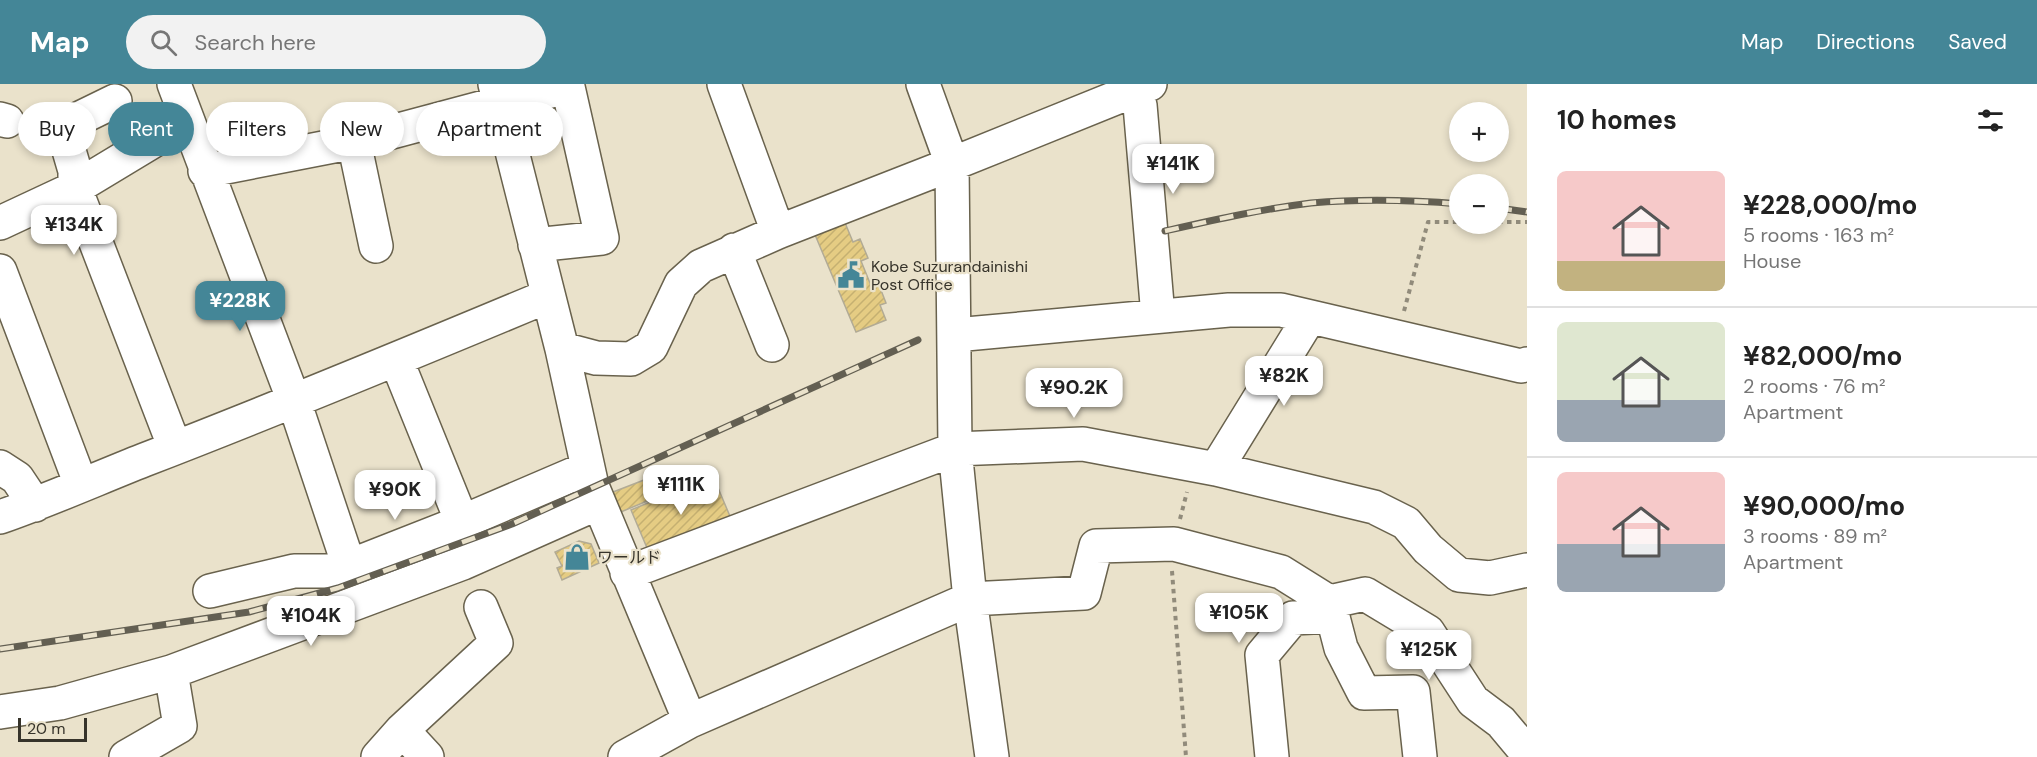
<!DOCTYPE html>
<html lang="en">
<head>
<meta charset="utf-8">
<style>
	body { margin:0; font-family:"DM Sans","Noto Sans JP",sans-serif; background:#f2f2f2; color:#222; height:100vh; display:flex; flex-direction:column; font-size:22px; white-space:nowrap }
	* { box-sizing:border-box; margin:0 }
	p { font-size:20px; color:#767676 }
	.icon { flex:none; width:33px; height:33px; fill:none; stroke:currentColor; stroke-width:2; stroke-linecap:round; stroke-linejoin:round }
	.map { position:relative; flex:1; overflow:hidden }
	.sheet { display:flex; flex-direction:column; background:#fff; width:510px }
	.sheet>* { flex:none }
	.hud { position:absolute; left:18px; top:18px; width:570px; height:54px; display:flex; gap:12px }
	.fabs { position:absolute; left:1449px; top:18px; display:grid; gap:12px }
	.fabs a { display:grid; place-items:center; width:60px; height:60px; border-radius:50%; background:#fff; box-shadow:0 3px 9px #0003; font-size:30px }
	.scale { position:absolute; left:18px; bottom:15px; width:69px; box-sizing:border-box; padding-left:6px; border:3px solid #36332a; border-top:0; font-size:16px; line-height:21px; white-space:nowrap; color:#36332a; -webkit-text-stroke:4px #eae2cb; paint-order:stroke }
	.price { position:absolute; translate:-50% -51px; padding:0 14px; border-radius:12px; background:#fff; color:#222; font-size:20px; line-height:39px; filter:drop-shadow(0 2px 3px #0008) }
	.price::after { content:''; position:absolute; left:50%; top:36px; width:18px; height:14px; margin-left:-9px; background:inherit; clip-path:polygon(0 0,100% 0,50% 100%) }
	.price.on { background:#448697; color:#fff }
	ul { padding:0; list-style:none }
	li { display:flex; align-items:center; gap:18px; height:150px; padding:0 30px }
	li+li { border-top:2px solid #e0e0e0 }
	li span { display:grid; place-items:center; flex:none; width:168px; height:120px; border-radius:9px; color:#555 }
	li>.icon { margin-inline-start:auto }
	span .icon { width:72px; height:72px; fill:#fffc; stroke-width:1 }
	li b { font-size:26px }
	h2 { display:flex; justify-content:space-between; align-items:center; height:72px; padding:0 30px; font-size:26px }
	.chip { padding:0 21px; border-radius:27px; background:#fff; box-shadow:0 3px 9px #0003; font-size:21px; line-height:54px }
	.chip.on { background:#448697; color:#fff }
	header { display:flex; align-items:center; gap:36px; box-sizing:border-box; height:84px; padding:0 30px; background:#448697; color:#fff }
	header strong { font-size:28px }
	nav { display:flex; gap:33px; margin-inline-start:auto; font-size:21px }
	.search { width:420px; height:54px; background:#f2f2f2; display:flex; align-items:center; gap:15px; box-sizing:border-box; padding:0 21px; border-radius:33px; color:#767676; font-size:22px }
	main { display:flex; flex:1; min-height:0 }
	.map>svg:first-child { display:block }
	.building { fill:url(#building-hatch); stroke:#b2ab95; stroke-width:1.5 }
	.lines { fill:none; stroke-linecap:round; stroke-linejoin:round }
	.minor-casing { stroke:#69624d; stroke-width:36 }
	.path { stroke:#918b7b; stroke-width:4; stroke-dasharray:4.5 4.5; stroke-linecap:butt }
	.minor { stroke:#fff; stroke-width:33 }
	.rail-casing { stroke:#635f52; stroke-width:7 }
	.rail { stroke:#eae2cb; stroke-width:4.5; stroke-dasharray:14; stroke-linecap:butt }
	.labels { text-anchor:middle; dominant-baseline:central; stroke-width:4.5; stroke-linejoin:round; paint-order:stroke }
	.poi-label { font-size:16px; fill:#36332a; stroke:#eae2cb; text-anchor:start }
</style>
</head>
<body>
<header>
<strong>Map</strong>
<div class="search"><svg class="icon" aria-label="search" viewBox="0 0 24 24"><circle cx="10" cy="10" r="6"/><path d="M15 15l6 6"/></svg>Search here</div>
<nav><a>Map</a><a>Directions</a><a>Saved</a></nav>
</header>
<main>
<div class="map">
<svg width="1527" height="673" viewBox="0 0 1527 673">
	<defs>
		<pattern id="building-hatch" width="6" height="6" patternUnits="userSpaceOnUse" patternTransform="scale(1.5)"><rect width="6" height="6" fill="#e5cc83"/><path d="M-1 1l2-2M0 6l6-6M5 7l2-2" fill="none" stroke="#c5b071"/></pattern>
	</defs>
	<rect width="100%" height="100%" fill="#eae2cb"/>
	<!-- building -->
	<path class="building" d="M843,134L853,158L860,155L868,174L861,177L872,204L879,201L886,219L880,221L886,236L856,248L813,146Z
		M713,392L732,437L650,471L631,426Z
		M644,396L652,415L616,430L608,410Z
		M579,457L591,460L599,479L562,496L557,484L562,482L555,468Z"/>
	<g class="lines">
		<defs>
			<path id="minor" d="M174,0L294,317L349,482
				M495,0L562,265L592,402L690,637
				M724,0L778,148
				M923,0L952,80L955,365L970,515L992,673
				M1129,0L1132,9L1140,21L1158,232
				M115,17L74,37L68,63L75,87V104L175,364
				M0,35L7,37
				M354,58L376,162
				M205,87L354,58L500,19L568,3L602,154L535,161
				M0,139L75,104L186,37
				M734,166L772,261
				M0,187L81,401
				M955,251L1229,226H1281L1521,282L1527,280
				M562,265L596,274L631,275L651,263L681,200L701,182L778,148L952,80L1150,0
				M396,275L462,438
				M0,383L17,394L35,421
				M1216,385L1309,234
				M0,433C49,416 96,395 144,376C279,324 414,268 548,212
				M627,489L955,365L1083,360L1216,385L1374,423L1406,439L1428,465L1459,491L1490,494L1527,486
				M210,507L294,487H337L462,438L588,384
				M1329,518L1341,564L1364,609L1413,608L1420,673
				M0,628L60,619L171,588L463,479L598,419
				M402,646L427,673
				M126,673L180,642L171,588
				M378,673L402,646L496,559L481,523
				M625,673L690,637L970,515L1084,509L1096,462L1174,460L1281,488L1329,518L1365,510L1428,548L1473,617L1501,638L1527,669
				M1272,673L1262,571L1293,534L1333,532"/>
		</defs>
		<!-- minor casing -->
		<use href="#minor" class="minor-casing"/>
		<!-- path -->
		<path class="path" d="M1498,138H1527
			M1404,227L1428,138H1460
			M1180,435L1187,408
			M1172,487L1186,673"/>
		<!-- minor -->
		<use href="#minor" class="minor"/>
		<defs>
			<path id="rail" d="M1498,124L1527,128
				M1165,147C1214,136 1262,125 1311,119C1357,115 1414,116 1460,120
				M0,565L249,528L338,504L512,440L918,256"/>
		</defs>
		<!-- rail casing -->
		<use href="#rail" class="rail-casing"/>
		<!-- rail -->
		<use href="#rail" class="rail"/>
	</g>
	<!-- icons -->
	<defs>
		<symbol id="civic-bare" viewBox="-9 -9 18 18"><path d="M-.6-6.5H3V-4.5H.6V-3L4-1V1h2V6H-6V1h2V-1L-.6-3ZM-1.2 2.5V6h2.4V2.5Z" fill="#448697" stroke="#eae2cb" stroke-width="2.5" paint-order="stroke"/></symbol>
		<symbol id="shop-bare" viewBox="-9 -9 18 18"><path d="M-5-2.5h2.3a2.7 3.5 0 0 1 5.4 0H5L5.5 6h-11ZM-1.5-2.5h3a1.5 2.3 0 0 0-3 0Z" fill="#448697" stroke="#eae2cb" stroke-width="2.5" paint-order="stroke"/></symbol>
	</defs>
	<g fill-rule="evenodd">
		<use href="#civic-bare" x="832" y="172" width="38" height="38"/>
		<use href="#shop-bare" x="558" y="454" width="38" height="38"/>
	</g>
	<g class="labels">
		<!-- poi labels -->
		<g class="poi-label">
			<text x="871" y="182">Kobe Suzurandainishi<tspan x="871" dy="18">Post Office</tspan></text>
			<text x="597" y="473">ワールド</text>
		</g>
	</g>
</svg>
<div class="fabs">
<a>+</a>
<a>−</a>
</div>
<div class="scale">20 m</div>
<b class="price" style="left:1173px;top:111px">¥141K</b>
<b class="price" style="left:74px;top:172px">¥134K</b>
<b class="price on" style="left:240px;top:248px">¥228K</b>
<b class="price" style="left:1284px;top:323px">¥82K</b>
<b class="price" style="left:1074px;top:335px">¥90.2K</b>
<b class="price" style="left:681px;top:432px">¥111K</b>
<b class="price" style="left:395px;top:437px">¥90K</b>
<b class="price" style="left:1239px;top:560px">¥105K</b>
<b class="price" style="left:311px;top:563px">¥104K</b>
<b class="price" style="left:1429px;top:597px">¥125K</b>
<div class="hud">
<a class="chip">Buy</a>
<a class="chip on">Rent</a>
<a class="chip">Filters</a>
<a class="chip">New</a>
<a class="chip">Apartment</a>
</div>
</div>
<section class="sheet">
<h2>10 homes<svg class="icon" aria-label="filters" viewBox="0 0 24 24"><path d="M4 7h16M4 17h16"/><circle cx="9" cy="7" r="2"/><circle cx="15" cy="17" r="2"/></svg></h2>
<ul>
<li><span style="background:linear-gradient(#f6c9c9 75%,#c2b280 0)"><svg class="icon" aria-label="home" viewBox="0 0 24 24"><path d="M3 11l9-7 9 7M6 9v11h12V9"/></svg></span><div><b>¥228,000/mo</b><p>5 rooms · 163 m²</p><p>House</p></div></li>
<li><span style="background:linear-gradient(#dfe7d0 65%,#9aa5b1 0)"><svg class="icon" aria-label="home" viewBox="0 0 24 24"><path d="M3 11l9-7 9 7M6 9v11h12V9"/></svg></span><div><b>¥82,000/mo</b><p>2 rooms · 76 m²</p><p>Apartment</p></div></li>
<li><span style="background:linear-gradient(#f6c9c9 60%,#9aa5b1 0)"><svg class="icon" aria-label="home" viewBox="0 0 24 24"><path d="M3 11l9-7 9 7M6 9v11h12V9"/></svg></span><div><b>¥90,000/mo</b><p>3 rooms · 89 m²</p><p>Apartment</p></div></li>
</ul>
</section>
</main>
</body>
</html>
